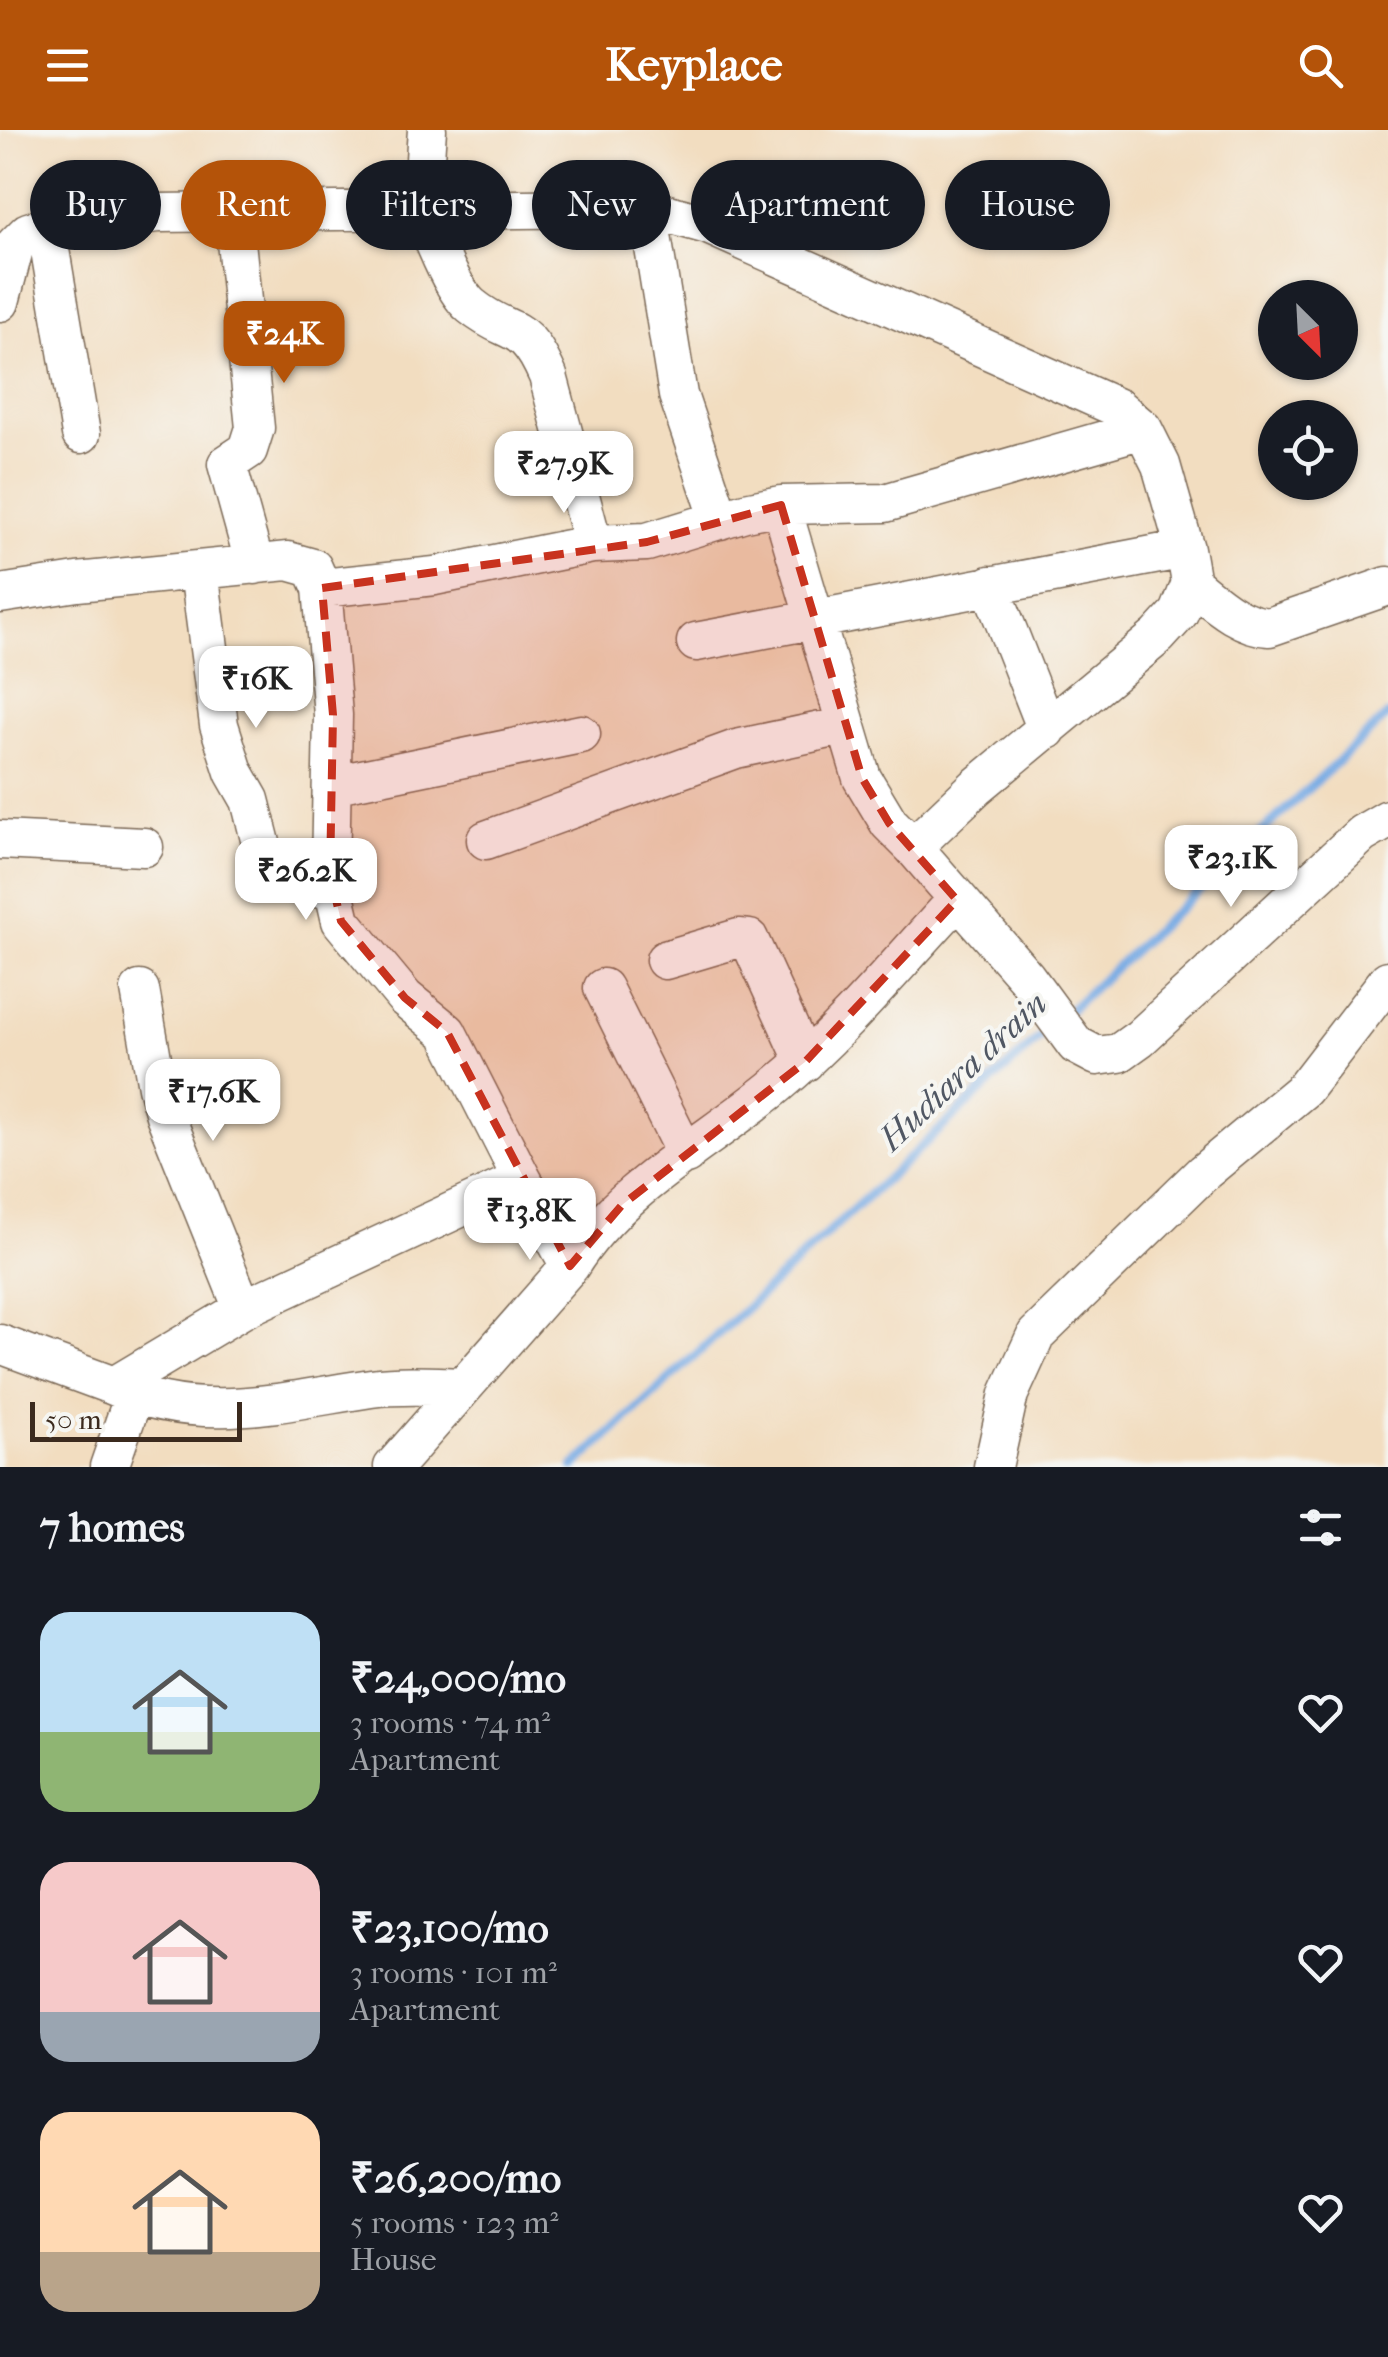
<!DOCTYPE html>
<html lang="en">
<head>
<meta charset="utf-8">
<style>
	body { margin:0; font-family:"IM FELL French Canon",serif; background:#242831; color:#f1f3f6; height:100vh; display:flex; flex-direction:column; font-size:38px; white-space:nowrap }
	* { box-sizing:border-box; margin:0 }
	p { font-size:32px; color:#9ea1a6 }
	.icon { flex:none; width:55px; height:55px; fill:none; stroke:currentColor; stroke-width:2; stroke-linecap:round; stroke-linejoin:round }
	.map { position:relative; height:1337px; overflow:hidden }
	.sheet { display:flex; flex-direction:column; background:#171b24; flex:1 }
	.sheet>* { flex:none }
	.top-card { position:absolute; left:30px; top:30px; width:1330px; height:90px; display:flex; gap:20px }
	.needle { width:65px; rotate:156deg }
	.fabs { position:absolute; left:1258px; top:150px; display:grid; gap:20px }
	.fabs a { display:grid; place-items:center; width:100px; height:100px; border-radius:50%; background:#171b24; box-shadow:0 2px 8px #0004; font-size:50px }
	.scale { position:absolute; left:30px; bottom:25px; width:212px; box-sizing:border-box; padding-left:10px; border:5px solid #3b2a1e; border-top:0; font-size:28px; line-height:35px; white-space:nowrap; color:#3b2a1e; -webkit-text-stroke:8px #f6f6f2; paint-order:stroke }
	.price { position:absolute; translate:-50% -85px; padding:0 22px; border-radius:20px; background:#fff; color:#222; font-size:32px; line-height:65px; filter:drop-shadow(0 2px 5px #0008) }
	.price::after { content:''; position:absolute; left:50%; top:60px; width:30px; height:22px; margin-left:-15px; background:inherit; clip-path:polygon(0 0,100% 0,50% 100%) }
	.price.selected { background:#b45309; color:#fff }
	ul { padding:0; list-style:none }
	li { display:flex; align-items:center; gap:30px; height:250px; padding:0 40px }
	li span { display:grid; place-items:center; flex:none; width:280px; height:200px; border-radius:30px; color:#555 }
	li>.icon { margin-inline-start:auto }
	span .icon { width:120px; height:120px; fill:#fffc; stroke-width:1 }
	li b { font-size:42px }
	h2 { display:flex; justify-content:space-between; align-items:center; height:120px; padding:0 40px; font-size:42px }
	.chip { padding:0 35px; border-radius:45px; background:#171b24; box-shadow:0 2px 8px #0004; font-size:35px; line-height:90px }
	.chip.selected { background:#b45309; color:#fff }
	header { display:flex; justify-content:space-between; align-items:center; height:130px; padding:0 40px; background:#b45309; color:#fff; font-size:45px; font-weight:700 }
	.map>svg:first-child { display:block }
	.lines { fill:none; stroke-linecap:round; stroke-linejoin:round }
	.stream { stroke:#78abe4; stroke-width:9 }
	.minor-casing { stroke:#7b6957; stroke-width:41 }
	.minor { stroke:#fff; stroke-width:38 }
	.marked { fill:#c8321e; fill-opacity:0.2; stroke:#c8321e; stroke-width:8; stroke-dasharray:20 12; stroke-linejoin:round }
	.labels { text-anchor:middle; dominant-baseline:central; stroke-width:8; stroke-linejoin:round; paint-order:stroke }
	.water-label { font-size:35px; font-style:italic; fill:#505763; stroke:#f6f6f2 }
</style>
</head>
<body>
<header><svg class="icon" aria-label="menu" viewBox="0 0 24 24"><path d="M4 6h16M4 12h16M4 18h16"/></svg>Keyplace<svg class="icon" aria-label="search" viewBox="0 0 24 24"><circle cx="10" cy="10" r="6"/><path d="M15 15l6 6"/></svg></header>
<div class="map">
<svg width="1388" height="1337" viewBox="0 0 1388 1337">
	<rect width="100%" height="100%" fill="#f6f6f2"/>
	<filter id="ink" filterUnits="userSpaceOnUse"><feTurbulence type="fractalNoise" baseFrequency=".01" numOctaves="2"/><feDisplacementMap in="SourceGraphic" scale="20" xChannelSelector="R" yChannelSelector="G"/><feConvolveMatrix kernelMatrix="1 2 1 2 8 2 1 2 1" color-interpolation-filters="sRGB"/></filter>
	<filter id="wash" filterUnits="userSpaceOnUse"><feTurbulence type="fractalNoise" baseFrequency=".0048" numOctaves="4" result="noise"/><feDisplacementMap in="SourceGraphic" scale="40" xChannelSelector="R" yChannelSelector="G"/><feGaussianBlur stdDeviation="2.25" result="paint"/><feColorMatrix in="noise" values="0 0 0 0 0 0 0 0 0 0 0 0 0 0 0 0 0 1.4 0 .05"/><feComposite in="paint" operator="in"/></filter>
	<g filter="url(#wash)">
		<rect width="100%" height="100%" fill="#f2ddc0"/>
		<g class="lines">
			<!-- stream -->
			<path class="stream" d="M1065,884L1388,585
				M574,1337L1050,898"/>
		</g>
	</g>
	<g filter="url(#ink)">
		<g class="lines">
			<defs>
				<path id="minor" d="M427,0C425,25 423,53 425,78C426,99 454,162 471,176C510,208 523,188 548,246L593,414
					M648,81L678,265L720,390
					M233,82L255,298L248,320L227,334L255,435
					M46,96L81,304
					M0,172L15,115L28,102L51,95L159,83L612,78L665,83L708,95L1118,278L1143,299L1161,335L1185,419L1191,453L1179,483L1158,506L976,657L913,717L1026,847L1076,915L1097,926L1119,923L1140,908L1362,704L1388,689
					M781,375L862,648L889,693L913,717
					M199,441L219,595L234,642L250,670L262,717L282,747L332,761
					M1191,453C1214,471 1238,495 1269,497L1388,456
					M990,455L1047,600
					M322,458L333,585L330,744L341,791L405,868L447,902L522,1049
					M0,464L77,452L288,431L313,438L322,458L435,446L593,414L647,412L745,382L781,375L885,373L1143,299
					M696,512L1185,419
					M332,655L581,604
					M0,710L144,717
					M486,710L736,619L844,596
					M665,830L739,808L749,809L805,932
					M603,858L686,1025
					M140,860L157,957L165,985L243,1179
					M0,1214L114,1256L243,1179L522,1049L570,1136C617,1059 707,1013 776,956C842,902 898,833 957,770
					M114,1256C200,1295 283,1271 371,1258C401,1254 433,1256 463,1257
					M109,1337L134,1265
					M393,1337L570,1136
					M993,1337L1009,1264L1036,1205L1204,1042L1304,959L1388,850"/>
			</defs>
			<!-- minor casing -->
			<use href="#minor" class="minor-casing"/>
			<!-- minor -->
			<use href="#minor" class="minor"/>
		</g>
	</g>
	<!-- marked area -->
	<path class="marked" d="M781,375L862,648L889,693L957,770L805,932L622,1075L570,1136L447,902L405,868L341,791L330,744L333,585L322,458L647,412Z"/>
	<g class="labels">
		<!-- water labels -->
		<g class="water-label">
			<text transform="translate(963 941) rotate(-43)">Hudiara drain</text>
		</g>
	</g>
</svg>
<div class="fabs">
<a><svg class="needle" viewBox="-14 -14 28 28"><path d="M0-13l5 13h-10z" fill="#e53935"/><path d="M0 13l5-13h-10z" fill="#9ea1a6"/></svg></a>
<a><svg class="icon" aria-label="locate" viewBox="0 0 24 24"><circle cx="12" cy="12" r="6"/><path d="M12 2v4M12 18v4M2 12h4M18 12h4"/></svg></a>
</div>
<div class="scale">50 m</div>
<b class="price selected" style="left:284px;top:256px">₹24K</b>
<b class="price" style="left:564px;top:386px">₹27.9K</b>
<b class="price" style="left:256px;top:601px">₹16K</b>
<b class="price" style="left:1231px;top:780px">₹23.1K</b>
<b class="price" style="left:306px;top:793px">₹26.2K</b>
<b class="price" style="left:213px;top:1014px">₹17.6K</b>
<b class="price" style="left:530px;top:1133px">₹13.8K</b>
<div class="top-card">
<a class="chip">Buy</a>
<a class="chip selected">Rent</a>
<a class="chip">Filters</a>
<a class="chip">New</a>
<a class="chip">Apartment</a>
<a class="chip">House</a>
</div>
</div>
<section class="sheet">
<h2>7 homes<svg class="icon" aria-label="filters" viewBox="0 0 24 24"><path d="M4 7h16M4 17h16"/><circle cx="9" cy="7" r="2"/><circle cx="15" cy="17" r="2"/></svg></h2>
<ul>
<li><span style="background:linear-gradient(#bfe0f5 60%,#8fb573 0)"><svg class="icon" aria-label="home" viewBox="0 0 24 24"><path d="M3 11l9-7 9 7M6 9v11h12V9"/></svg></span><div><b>₹24,000/mo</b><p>3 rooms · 74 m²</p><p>Apartment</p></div><svg class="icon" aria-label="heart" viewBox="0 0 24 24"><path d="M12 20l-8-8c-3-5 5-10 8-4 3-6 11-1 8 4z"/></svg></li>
<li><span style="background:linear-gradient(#f6c9c9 75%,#9aa5b1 0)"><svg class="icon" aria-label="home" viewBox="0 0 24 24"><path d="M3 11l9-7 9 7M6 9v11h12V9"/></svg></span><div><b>₹23,100/mo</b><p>3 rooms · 101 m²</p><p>Apartment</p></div><svg class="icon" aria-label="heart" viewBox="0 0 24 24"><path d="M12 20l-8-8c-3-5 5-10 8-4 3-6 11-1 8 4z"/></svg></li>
<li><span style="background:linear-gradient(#ffd9b3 70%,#b9a48a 0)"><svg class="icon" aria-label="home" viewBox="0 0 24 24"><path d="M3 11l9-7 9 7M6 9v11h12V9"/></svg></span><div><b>₹26,200/mo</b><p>5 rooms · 123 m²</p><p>House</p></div><svg class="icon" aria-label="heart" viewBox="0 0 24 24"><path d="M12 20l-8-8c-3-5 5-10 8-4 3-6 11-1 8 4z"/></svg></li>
</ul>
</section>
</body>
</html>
